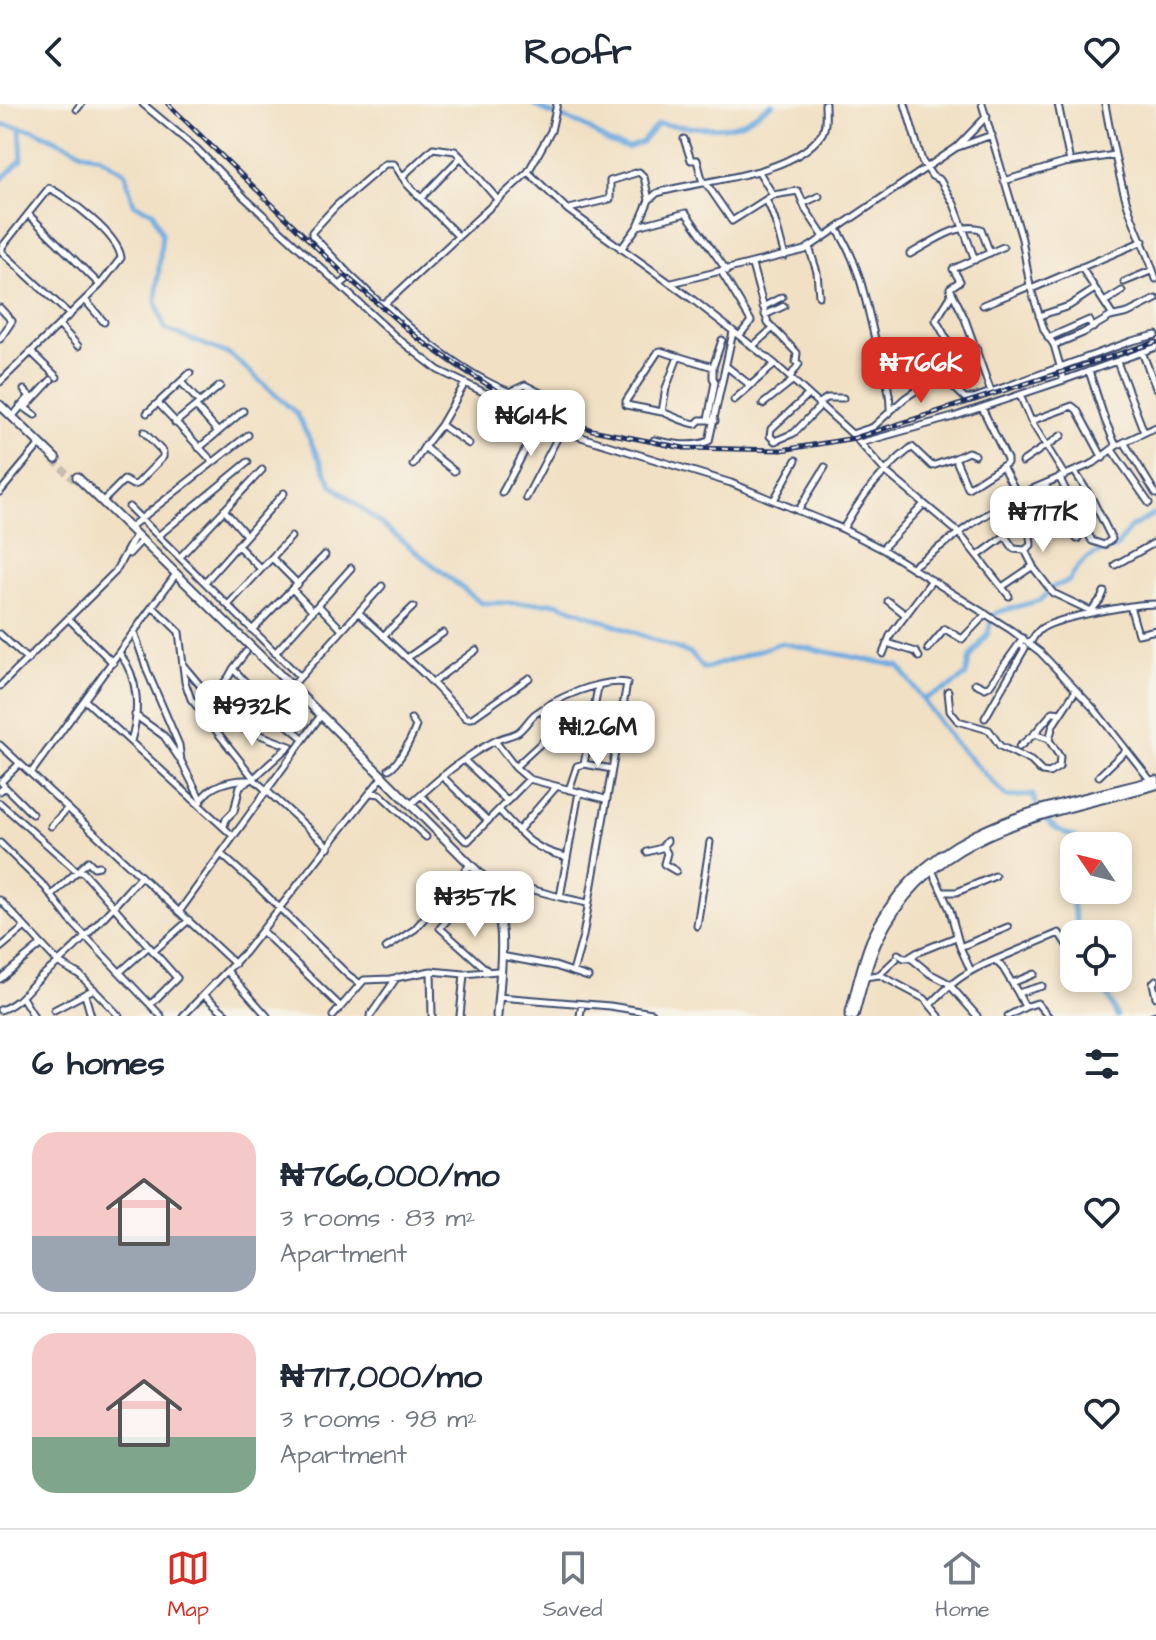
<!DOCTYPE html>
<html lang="en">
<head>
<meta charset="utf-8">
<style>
	body { margin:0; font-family:"Architects Daughter",sans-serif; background:#f2f2f3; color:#1f2937; height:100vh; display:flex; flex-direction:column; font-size:30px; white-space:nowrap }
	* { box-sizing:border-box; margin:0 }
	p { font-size:26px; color:#747a83 }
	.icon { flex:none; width:44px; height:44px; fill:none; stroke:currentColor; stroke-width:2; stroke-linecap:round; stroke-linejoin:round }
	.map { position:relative; height:912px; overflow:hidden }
	.sheet { display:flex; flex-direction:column; background:#fff; flex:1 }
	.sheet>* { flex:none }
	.needle { width:52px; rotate:305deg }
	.controls { position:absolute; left:1060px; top:728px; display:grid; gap:16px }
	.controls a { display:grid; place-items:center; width:72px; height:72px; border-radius:16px; background:#fff; box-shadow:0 4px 12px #0003; font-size:40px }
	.price { position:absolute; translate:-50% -68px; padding:0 18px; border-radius:16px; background:#fff; color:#222; font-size:26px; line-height:52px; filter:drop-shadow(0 2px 4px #0008) }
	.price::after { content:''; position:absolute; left:50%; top:48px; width:24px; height:18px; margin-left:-12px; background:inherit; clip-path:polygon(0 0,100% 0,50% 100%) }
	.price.selected { background:#d93025; color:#fff }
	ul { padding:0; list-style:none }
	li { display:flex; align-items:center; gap:24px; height:200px; padding:0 32px }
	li+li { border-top:2px solid #e0e1e3 }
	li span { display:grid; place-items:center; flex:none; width:224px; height:160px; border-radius:24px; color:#555 }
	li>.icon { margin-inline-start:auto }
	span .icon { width:96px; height:96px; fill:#fffc; stroke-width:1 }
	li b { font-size:34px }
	h2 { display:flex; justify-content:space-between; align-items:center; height:96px; padding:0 32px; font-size:34px }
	header { display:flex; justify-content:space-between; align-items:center; height:104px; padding:0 32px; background:#fff; font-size:36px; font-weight:700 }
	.menu { display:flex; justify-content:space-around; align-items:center; height:112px; border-top:2px solid #e0e1e3; background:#fff; font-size:22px; color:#747a83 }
	.menu a { display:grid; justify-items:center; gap:4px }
	.menu .selected { color:#d93025 }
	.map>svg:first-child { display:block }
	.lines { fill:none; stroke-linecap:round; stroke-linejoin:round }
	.river { stroke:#6eabe0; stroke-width:5 }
	.major-tunnel { stroke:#c6bdaf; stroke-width:7; stroke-dasharray:7 3.5; stroke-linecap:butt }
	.minor-casing { stroke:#3b4a6d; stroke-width:9 }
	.major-casing { stroke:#3b4a6d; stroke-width:11 }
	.minor { stroke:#fff; stroke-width:5 }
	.major { stroke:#fff; stroke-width:7 }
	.rail-casing { stroke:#1b2f5e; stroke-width:5 }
	.rail { stroke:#f7f3e8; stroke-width:2; stroke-dasharray:6; stroke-linecap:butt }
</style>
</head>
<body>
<header><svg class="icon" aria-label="back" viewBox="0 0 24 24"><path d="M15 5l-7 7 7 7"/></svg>Roofr<svg class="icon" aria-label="heart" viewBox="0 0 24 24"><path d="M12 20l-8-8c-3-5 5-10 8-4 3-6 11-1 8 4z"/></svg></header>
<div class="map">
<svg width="1156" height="912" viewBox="0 0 1156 912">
	<rect width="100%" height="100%" fill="#f7f3e8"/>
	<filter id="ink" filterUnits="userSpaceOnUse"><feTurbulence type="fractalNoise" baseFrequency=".0125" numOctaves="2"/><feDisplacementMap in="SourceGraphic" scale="16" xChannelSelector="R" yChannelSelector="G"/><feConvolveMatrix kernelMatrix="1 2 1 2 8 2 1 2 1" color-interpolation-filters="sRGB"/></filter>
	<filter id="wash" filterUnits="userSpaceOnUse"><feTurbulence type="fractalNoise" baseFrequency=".006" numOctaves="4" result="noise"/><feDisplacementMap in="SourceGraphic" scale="32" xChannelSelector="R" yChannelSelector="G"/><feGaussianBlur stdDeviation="1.8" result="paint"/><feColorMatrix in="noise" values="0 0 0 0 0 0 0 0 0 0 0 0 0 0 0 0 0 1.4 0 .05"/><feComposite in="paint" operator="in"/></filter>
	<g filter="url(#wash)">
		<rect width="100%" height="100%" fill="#f1e0c3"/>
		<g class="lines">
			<!-- river -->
			<path class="river" d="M534,0L549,9L583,21L608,38L628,44L642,38L658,20C681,22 720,28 741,19C752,15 761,5 773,0
				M0,20L34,26L85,49L99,52L125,69L134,100L153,108L162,130L156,198L165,225L231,251L297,310L332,381L481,499H557L691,550L704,565L781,539L899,562L951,635L1007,693L1033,691C1042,717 1051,724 1075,733C1070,767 1067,798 1081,830
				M0,77L22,55L20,25
				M924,595L952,582L966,571L970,554L988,529L992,513L998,508L1041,496L1053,483L1069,477C1081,455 1092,449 1116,444L1130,424L1156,409
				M1100,874L1117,912"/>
		</g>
	</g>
	<g filter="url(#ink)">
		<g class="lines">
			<!-- major-tunnel -->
			<path class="major-tunnel" d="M54,357L74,376"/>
			<defs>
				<path id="minor" d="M143,0L197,45L245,94L396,233L438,266L565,328L731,379L843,425L882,445L1011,526L1040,548L1095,606L1151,677
					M905,0L922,57L932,72L940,76L954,100L975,156
					M1058,0L1070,58
					M1105,0C1111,33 1117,67 1127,99C1135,125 1148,149 1156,175
					M77,5L81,0
					M684,35L691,56H697L703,79
					M958,43L992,31
					M461,53L497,95
					M528,68L568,106L692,195L775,260L852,330L886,368L959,429L1009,492
					M759,68L773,91
					M402,73L433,44L455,47L461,53L421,94
					M1004,77L1064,59L1115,51
					M706,79L732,117L773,91L798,87L806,106L824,133
					M766,96C776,112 779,134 785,152
					M804,99L819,92
					M569,105L610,95V77L639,68L644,73L649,96
					M28,110L2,143V148L70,211
					M638,122L686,109L727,167
					M837,125C860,160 866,199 876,239C881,261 891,283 890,307
					M809,143L817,168L819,192
					M621,145L638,122L649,96L657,89C704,75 790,73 821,31C827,23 825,10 825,0
					M910,150C931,139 957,118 981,125L990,149
					M752,161L768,219L797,249L796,258L799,260L790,273
					M1081,163L1113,212
					M722,169L751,217L740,231
					M350,171L312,131V128L336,102L385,60H394L407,80L458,132
					M1124,178L1153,166
					M672,179L805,146L957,43L987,12
					M340,181L351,172L380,199H385L395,191L528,68L551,27L557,0
					M950,184L965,215L991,288L1132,237L1156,231
					M1031,185L1143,137
					M85,196L104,218
					M1104,198L1122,187
					M385,199C412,230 472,274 510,288L525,281L566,302L558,311L544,304
					M983,201L1030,182
					M763,203L782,193
					M0,204L12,217L0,235
					M765,211L784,202
					M1039,212L1069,202L1095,185
					M59,221L78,242
					M1048,234L1089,216L1093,224
					M1054,241L1083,229L1110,213L1128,209L1156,195
					M753,242L773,224
					M1142,248L1156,284
					M32,249L57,273
					M678,253L666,284L662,308L626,301V297L658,248L660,247L713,263
					M1117,258L1144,328
					M960,259L936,216L951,192L950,184L960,177L953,165L1003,143
					M726,262L750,281
					M1089,267L1105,316L1116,342
					M941,271L965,294H974L991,288
					M1064,276L1156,243
					M0,278L100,181L121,154C119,131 68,94 49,84L28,110L100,181
					M181,278L200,299
					M24,286L32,294
					M513,289L544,304L552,294
					M808,291L771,325L770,332L775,337L794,329L820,302
					M1020,291L1031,317L1065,372
					M734,296L775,260
					M158,299L213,358
					M763,300L792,277
					M818,300L827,294H843
					M20,302L25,304L51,276
					M196,303L218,328
					M25,304L35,311
					M662,308C674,312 682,318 696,320L700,316H708
					M147,309L190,269
					M12,313L30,292
					M715,317L708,316L715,278L713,274V263L722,236
					M1031,317L1072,302L1077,306L1103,354
					M175,319L220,282
					M441,321L469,340
					M852,330L873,323L905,294L977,246
					M654,336C671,340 692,344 709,337L733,228
					M1124,338L1156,390
					M860,339L953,313L1064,276L1054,241L1044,226L1030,182L1022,135L982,0
					M1047,342L1062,331
					M199,344L243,307
					M1112,346L1149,399
					M955,354L968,348L975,351
					M1022,358L1047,341
					M413,361L424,343
					M1002,362L1018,391
					M454,367L424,343L441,321L464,281
					M1059,373L1092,437L1104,441L1112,435L1092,395L1075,368
					M1045,380L1058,406L1077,435L1082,429H1088
					M0,388L40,340
					M502,389L541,317
					M526,394L561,327
					M774,396L796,356
					M102,398L124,376L133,381L137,380L163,353V348L144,328
					M129,403L300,573
					M224,406L246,431
					M798,407L825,363
					M1021,414L1054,398
					M129,424L248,331
					M843,425C862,391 882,367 912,343L932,362L955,354L968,384L1007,359V355L982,304
					M158,432L248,358
					M237,441L261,465
					M882,445L924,400
					M129,450L142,436
					M979,451L1005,432L1014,445L1025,446
					M180,453L262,366
					M272,454L298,480
					M1115,461L1156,438
					M912,463L973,419L1018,391L1094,359L1116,342L1156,323
					M1033,463L1053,489L1091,507
					M205,478L284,389
					M1002,483L1033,462L1025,446L1031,441C1031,422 1017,412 1010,396
					M293,486L313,507
					M888,497L906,511
					M228,501L291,433
					M318,501L342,526
					M1130,502L1138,530L1156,526
					M154,504L179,528L185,578L191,595L256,677L329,743
					M358,508L425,571L466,614H472L529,574
					M1092,509L1091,507L1101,495L1104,488
					M69,515L113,559
					M252,526L325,451
					M0,530L28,556
					M135,531L148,569L179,641L181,657L200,694
					M383,532L413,503
					M887,539L916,548L919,553
					M1030,539C1034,533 1036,528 1042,524C1060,513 1133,500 1156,500
					M928,545L945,525L962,535L986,510
					M246,548L233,565L286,620L304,635
					M275,549L351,464
					M120,550C139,575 140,607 131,637
					M883,550L890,532L932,476
					M407,554L443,529
					M183,561L214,598L246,626
					M432,579L476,546
					M975,579L985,584L989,582L1019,540
					M0,582L115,468L134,434
					M292,582L382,482
					M948,587L950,607L958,617L989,626L1000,642L1031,657L1042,668L1049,669L1059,663L1060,653L1049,636L1053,621L1076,586
					M86,597L233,732
					M198,604C211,589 225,583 233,565
					M135,611L164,632L179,654
					M985,614L1025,544L1019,540L1023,534
					M212,619C239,619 264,634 290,642
					M1034,630L1053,608L1061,609
					M589,633L619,637
					M495,637L515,663L529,675L605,695
					M0,641L235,860
					M1019,643L1034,630L1049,635
					M465,657L507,697
					M584,660L612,665
					M515,663L552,629V623L541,606
					M389,665C399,660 412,633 416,622L411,615
					M31,669L176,470
					M442,672L488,717
					M1099,672L1126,646
					M5,683L32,710
					M569,686L577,662L584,660L598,583
					M0,687L5,683L1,678L19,660
					M579,688L560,793L587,799
					M372,689L380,690L426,733
					M421,691L465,736L468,737L529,675
					M201,697C208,681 232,675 249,676
					M0,699L78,768H83L177,874L151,900
					M411,700C436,677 464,652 495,637C502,633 512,632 518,628C525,623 529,615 535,610C556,594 602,574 627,579L583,832L573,868
					M499,706C522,731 532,745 566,753
					M51,722L67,705
					M224,722L226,715L234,707L240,682L254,674L289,642
					M518,727L556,683
					M0,739L45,783L70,816L161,912
					M663,742L667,749L664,760L676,767
					M647,748L661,744L667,737
					M221,750L256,781L348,871L359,879
					M932,766L950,806L960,843L1008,823
					M943,788H957L995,772
					M52,791L88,757L94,763L99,762
					M0,796L59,859L80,871L119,912
					M461,801L440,824L488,867
					M179,808L319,614
					M502,818L508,779L560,793
					M697,822L710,738
					M262,827L340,902
					M960,843L970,865
					M0,844L25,823
					M386,844L415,825L469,762
					M154,847L189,816
					M916,849L956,833
					M898,850L904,854H908
					M501,852L555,862L588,873
					M912,855L908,854L916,849L912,855L929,869L948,879L977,912
					M1073,863L1074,867
					M431,867L432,912
					M120,868L148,843
					M228,868L267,912
					M1034,870L1012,879L1003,864L995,856L1059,829L1074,852
					M880,871L925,895L939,912
					M865,873L879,871L896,855
					M0,875L41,841
					M1156,876L1153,879L1156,893
					M1012,879L1018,889L1042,882
					M1018,889L1025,903L1037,899L1048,912
					M85,891L91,912
					M204,891L228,912
					M22,893L33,911
					M498,893L610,902L652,909L654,912
					M930,901C952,878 966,867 995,856
					M0,906C20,900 28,883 43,871C79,843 110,806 141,772
					M54,906L94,885
					M183,912L245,848L383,672
					M333,912L364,876L390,875L431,867L464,870L497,867
					M370,912L397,873
					M460,912L464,870
					M580,912L582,900
					M1008,912L1025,903
					M1152,912L1156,911"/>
				<path id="major" d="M0,301L56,355
					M77,373L321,611L484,774C511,813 500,867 497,912
					M849,912C856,887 861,860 871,836C923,720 1047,704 1156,676
					M854,912C861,887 867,860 878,836C932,723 1048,711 1156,681"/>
			</defs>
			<!-- minor casing -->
			<use href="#minor" class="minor-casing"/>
			<!-- major casing -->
			<use href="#major" class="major-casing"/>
			<!-- minor -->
			<use href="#minor" class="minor"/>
			<!-- major -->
			<use href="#major" class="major"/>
			<defs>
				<path id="rail" d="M168,0L345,171L420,236L497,287L592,326L684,344L782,346L855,334L1156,238"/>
			</defs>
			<!-- rail casing -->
			<use href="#rail" class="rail-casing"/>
			<!-- rail -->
			<use href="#rail" class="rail"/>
		</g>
	</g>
</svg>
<div class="controls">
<a><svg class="needle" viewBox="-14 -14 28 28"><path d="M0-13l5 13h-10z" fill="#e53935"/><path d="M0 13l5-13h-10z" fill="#747a83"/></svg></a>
<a><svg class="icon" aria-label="locate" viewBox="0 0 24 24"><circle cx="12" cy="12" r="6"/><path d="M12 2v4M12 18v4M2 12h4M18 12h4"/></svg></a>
</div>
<b class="price selected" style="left:921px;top:301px">₦766K</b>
<b class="price" style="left:531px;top:354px">₦614K</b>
<b class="price" style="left:1043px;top:450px">₦717K</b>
<b class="price" style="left:252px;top:644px">₦932K</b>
<b class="price" style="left:598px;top:665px">₦1.26M</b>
<b class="price" style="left:475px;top:835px">₦357K</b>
</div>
<section class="sheet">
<h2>6 homes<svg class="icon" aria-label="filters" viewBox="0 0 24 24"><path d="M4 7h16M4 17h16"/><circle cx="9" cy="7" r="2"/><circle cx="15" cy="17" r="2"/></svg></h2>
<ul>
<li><span style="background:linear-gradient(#f6c9c9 65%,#9aa5b1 0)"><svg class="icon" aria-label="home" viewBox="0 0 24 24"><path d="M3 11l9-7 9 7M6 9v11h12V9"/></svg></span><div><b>₦766,000/mo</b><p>3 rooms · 83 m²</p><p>Apartment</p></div><svg class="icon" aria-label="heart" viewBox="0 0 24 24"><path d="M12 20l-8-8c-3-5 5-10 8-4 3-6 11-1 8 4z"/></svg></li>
<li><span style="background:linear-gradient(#f6c9c9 65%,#7fa58c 0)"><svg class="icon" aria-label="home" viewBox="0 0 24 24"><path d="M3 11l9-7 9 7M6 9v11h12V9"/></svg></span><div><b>₦717,000/mo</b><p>3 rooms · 98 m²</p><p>Apartment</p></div><svg class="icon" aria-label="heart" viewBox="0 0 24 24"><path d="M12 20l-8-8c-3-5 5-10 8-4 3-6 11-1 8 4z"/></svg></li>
</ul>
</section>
<nav class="menu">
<a class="selected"><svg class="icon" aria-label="map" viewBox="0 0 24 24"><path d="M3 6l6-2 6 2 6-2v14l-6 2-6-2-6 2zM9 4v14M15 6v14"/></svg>Map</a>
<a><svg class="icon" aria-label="saved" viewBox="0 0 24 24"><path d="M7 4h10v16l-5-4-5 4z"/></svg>Saved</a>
<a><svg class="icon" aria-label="home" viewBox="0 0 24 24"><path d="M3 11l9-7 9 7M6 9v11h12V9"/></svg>Home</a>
</nav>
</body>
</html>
